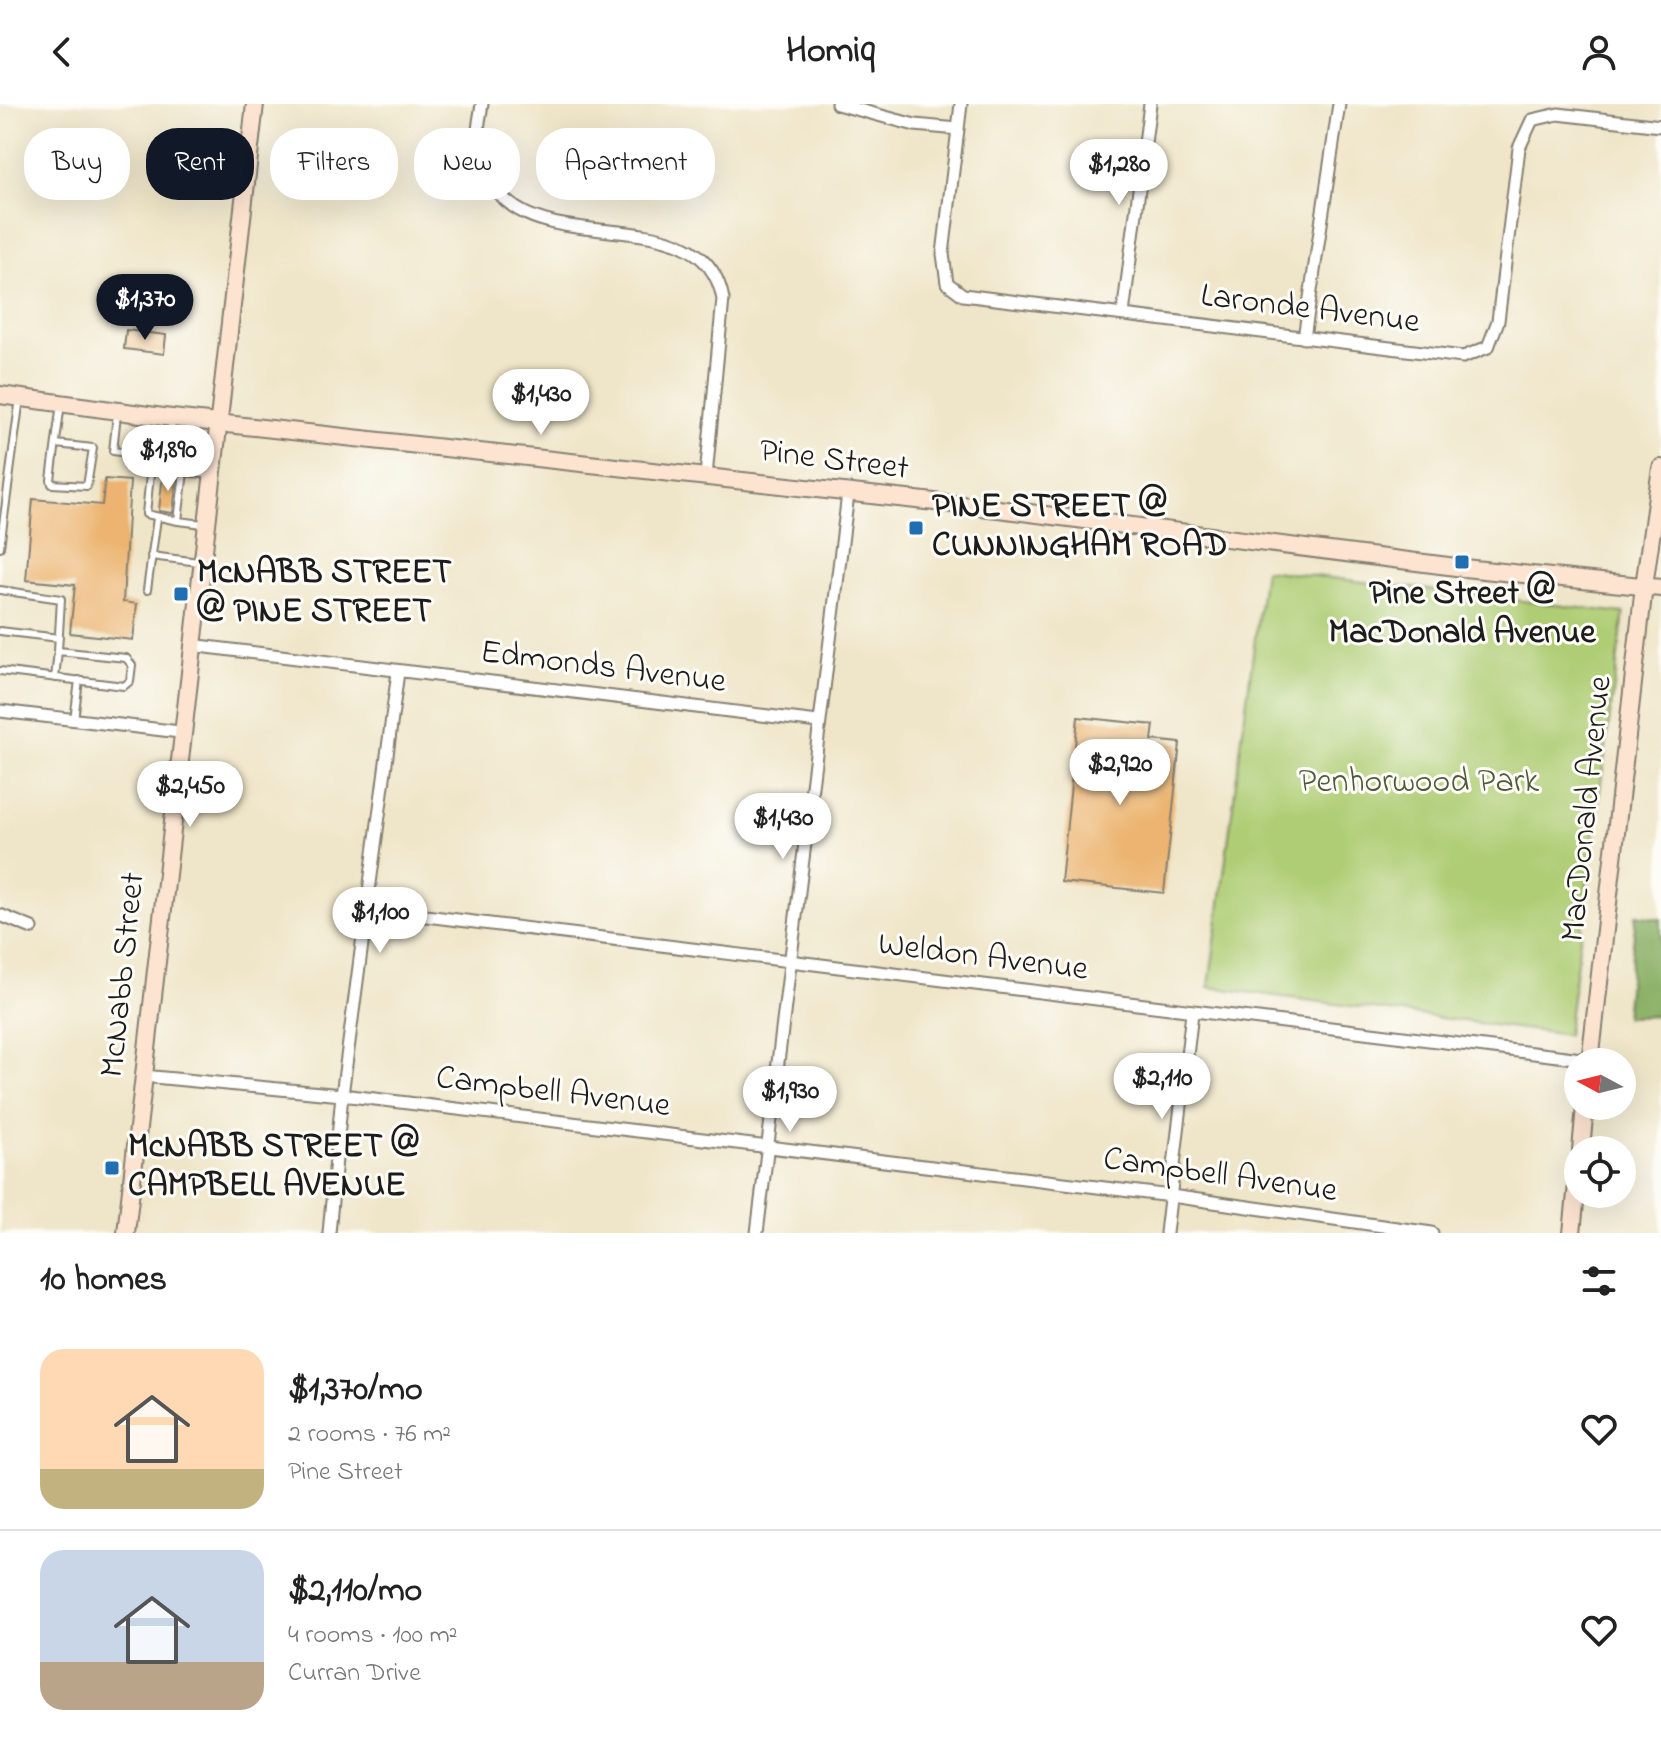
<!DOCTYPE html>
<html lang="en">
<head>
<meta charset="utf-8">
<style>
	body { margin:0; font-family:"Indie Flower",sans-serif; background:#f2f2f2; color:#222; height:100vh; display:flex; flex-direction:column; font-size:30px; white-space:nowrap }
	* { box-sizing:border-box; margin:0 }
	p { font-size:26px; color:#767676 }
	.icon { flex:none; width:44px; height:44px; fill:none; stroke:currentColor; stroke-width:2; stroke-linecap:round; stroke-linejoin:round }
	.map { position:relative; height:1129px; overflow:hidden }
	.details { display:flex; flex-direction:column; background:#fff; flex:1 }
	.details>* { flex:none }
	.banner { position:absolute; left:24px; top:24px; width:800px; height:72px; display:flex; gap:16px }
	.needle { width:52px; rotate:277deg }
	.fabs { position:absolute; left:1564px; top:944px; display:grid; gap:16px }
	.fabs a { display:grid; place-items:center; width:72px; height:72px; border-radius:50%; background:#fff; box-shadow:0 8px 32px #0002; font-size:40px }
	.price { position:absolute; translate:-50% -68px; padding:0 18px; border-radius:28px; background:#fff; color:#222; font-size:26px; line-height:52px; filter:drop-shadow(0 2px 4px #0008) }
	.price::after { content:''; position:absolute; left:50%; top:48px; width:24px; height:18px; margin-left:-12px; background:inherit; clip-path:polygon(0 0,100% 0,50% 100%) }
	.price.on { background:#111827; color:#fff }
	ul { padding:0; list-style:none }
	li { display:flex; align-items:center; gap:24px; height:200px; padding:0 40px }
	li+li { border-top:2px solid #e0e0e0 }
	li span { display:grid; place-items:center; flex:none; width:224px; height:160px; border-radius:24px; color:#555 }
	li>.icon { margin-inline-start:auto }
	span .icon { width:96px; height:96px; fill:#fffc; stroke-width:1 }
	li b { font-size:34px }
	h2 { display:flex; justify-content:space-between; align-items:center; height:96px; padding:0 40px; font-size:34px }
	.pill { padding:0 28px; border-radius:32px; background:#fff; box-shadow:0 8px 32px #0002; font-size:28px; line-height:72px }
	.pill.on { background:#111827; color:#fff }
	header { display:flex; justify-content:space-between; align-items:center; height:104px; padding:0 40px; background:#fff; font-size:36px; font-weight:700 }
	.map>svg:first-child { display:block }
	.green { fill:#afcd74; stroke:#667448; stroke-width:2 }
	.forest { fill:#8bb066; stroke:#546641; stroke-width:2 }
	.building { fill:#ecb46f }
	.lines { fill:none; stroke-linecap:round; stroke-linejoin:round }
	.lane-casing { stroke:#868072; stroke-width:10 }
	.street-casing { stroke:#868072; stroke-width:15 }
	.secondary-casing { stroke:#868072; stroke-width:20 }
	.lane { stroke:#fff; stroke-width:6 }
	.street { stroke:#fff; stroke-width:11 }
	.secondary { stroke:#fde4d1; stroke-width:16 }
	.poi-dot { fill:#1f6fb2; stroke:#fdfcf7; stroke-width:3 }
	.labels { text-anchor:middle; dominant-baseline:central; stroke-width:6; stroke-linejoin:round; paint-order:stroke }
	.street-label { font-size:34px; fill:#1c1c1c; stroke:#fdfcf7 }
	.poi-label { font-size:34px; font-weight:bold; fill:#1c1c1c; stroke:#fdfcf7; text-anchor:start }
	.park-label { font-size:34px; fill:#4f5a3b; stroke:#fdfcf7 }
</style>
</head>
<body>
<header><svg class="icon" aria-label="back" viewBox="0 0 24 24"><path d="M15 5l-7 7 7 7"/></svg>Homiq<svg class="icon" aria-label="person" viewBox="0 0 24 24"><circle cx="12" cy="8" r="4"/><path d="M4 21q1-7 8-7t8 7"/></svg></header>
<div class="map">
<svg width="1661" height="1129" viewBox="0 0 1661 1129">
	<rect width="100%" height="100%" fill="#fdfcf7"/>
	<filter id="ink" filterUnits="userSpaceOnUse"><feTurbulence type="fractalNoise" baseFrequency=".0125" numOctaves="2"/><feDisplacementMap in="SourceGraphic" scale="16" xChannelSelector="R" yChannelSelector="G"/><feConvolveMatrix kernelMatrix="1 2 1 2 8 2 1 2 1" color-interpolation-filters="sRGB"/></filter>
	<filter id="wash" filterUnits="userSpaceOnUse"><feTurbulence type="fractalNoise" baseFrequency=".006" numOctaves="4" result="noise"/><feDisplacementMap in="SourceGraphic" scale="32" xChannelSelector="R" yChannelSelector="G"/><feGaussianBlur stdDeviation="1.8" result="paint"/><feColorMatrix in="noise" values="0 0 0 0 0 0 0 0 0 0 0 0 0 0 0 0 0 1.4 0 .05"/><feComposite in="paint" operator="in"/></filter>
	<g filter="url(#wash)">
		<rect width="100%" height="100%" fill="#efe5c8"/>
		<!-- green -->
		<path class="green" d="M1264,466L1624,509L1567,931L1209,883Z"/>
		<!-- forest -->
		<path class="forest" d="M1636,811L1661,815V912L1625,913Z"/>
		<g id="blocks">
			<!-- building -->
			<path class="building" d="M126,226L166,231L164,250L124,245Z
				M163,369L177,370L173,409L159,407Z
				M105,375L130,377L123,498L137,500L133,536L70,529L75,481L26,476L33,395L102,401Z
				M1078,613L1154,621L1152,636L1180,639L1164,789L1061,778Z"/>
		</g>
	</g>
	<g filter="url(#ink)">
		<use href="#blocks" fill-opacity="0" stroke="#868072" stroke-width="2"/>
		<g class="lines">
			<defs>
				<path id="lane" d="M117,310L113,347L181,356L184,368L178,417L204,420
					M56,340L93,344L87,382L52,380L51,376L61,299
					M152,351L146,410L178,417
					M168,353L172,317
					M184,368L212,371
					M0,443L20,294
					M151,452L199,458
					M0,486L61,495L58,547L126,554L132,561L130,577L124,582L0,567
					M147,486L157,414
					M0,527L59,534
					M55,574L58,547
					M74,616L79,576"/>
				<path id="street" d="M482,0C480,13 476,29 478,42C501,182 700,75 723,195L706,372
					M837,0L915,21L958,25
					M961,0L943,150L947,179L963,191L1463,253L1488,243L1498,217L1519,44L1532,16L1558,10L1661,22
					M1123,210L1150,0
					M1304,234L1339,0
					M191,541L818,618
					M0,607L180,628
					M369,805L1590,956
					M0,811L32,824
					M143,972L342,991L1171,1092L1432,1129
					M329,1129L342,991L398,568
					M757,1129L848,390
					M1166,1129L1192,909"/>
				<path id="secondary" d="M0,291L163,313L998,405L1464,464L1661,484
					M1590,958L1644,482L1661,364
					M1581,1046L1585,1002
					M126,1129L255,0
					M1572,1129L1578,1070"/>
			</defs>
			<!-- lane casing -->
			<use href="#lane" class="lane-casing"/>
			<!-- street casing -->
			<use href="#street" class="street-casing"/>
			<!-- secondary casing -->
			<use href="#secondary" class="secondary-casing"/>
			<!-- lane -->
			<use href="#lane" class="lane"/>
			<!-- street -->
			<use href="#street" class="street"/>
			<!-- secondary -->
			<use href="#secondary" class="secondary"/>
		</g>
	</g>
	<!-- markers -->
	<g class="poi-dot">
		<rect x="908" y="416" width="16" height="16" rx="4"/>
		<rect x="1454" y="450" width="16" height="16" rx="4"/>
		<rect x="173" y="482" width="16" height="16" rx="4"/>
		<rect x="104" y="1056" width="16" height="16" rx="4"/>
	</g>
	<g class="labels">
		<!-- street labels -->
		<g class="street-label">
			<text transform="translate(1310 206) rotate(7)">Laronde Avenue</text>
			<text transform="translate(834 357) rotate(7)">Pine Street</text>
			<text transform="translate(603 564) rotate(7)">Edmonds Avenue</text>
			<text transform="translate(1588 705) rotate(-84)">MacDonald Avenue</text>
			<text transform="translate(983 854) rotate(7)">Weldon Avenue</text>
			<text transform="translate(124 871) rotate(-84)">McNabb Street</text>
			<text transform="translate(553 989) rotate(7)">Campbell Avenue</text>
			<text transform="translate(1220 1072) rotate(8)">Campbell Avenue</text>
		</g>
		<!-- poi labels -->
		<g class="poi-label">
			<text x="932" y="404">PINE STREET @<tspan x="932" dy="39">CUNNINGHAM ROAD</tspan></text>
			<text x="197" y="470">McNABB STREET<tspan x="197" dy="39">@ PINE STREET</tspan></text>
			<text x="1462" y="491" text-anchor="middle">Pine Street @<tspan x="1462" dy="39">MacDonald Avenue</tspan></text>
			<text x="128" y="1044">McNABB STREET @<tspan x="128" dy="39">CAMPBELL AVENUE</tspan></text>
		</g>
		<!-- park labels -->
		<g class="park-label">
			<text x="1419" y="679">Penhorwood Park</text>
		</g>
	</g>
</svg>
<div class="fabs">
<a><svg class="needle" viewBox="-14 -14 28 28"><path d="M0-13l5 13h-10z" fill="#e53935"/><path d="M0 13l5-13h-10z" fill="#767676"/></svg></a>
<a><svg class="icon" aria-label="locate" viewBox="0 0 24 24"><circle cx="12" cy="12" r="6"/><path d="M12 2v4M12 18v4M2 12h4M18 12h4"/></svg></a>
</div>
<b class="price" style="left:1119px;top:103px">$1,280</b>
<b class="price on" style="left:145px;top:238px">$1,370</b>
<b class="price" style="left:541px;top:333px">$1,430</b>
<b class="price" style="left:168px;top:389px">$1,890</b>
<b class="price" style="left:1120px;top:703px">$2,920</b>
<b class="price" style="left:190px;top:725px">$2,450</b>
<b class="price" style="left:783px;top:757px">$1,430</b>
<b class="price" style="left:380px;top:851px">$1,100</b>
<b class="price" style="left:1162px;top:1017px">$2,110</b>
<b class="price" style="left:790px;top:1030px">$1,930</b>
<div class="banner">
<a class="pill">Buy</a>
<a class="pill on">Rent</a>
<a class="pill">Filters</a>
<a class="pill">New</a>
<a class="pill">Apartment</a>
</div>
</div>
<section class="details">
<h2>10 homes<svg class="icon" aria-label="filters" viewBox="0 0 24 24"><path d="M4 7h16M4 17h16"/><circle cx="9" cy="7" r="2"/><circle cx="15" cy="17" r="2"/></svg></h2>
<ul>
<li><span style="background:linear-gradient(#ffd9b3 75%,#c2b280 0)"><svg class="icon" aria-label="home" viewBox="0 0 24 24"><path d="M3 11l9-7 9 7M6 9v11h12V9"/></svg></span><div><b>$1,370/mo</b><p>2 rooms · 76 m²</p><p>Pine Street</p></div><svg class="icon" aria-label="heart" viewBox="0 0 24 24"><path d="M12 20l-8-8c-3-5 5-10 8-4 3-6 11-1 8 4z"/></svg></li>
<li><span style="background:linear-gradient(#c9d6e8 70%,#b9a48a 0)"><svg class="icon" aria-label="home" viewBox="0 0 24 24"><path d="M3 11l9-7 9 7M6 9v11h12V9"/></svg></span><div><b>$2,110/mo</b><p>4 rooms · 100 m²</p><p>Curran Drive</p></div><svg class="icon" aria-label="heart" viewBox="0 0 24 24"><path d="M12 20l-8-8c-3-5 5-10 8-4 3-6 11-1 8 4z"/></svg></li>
</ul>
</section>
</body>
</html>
